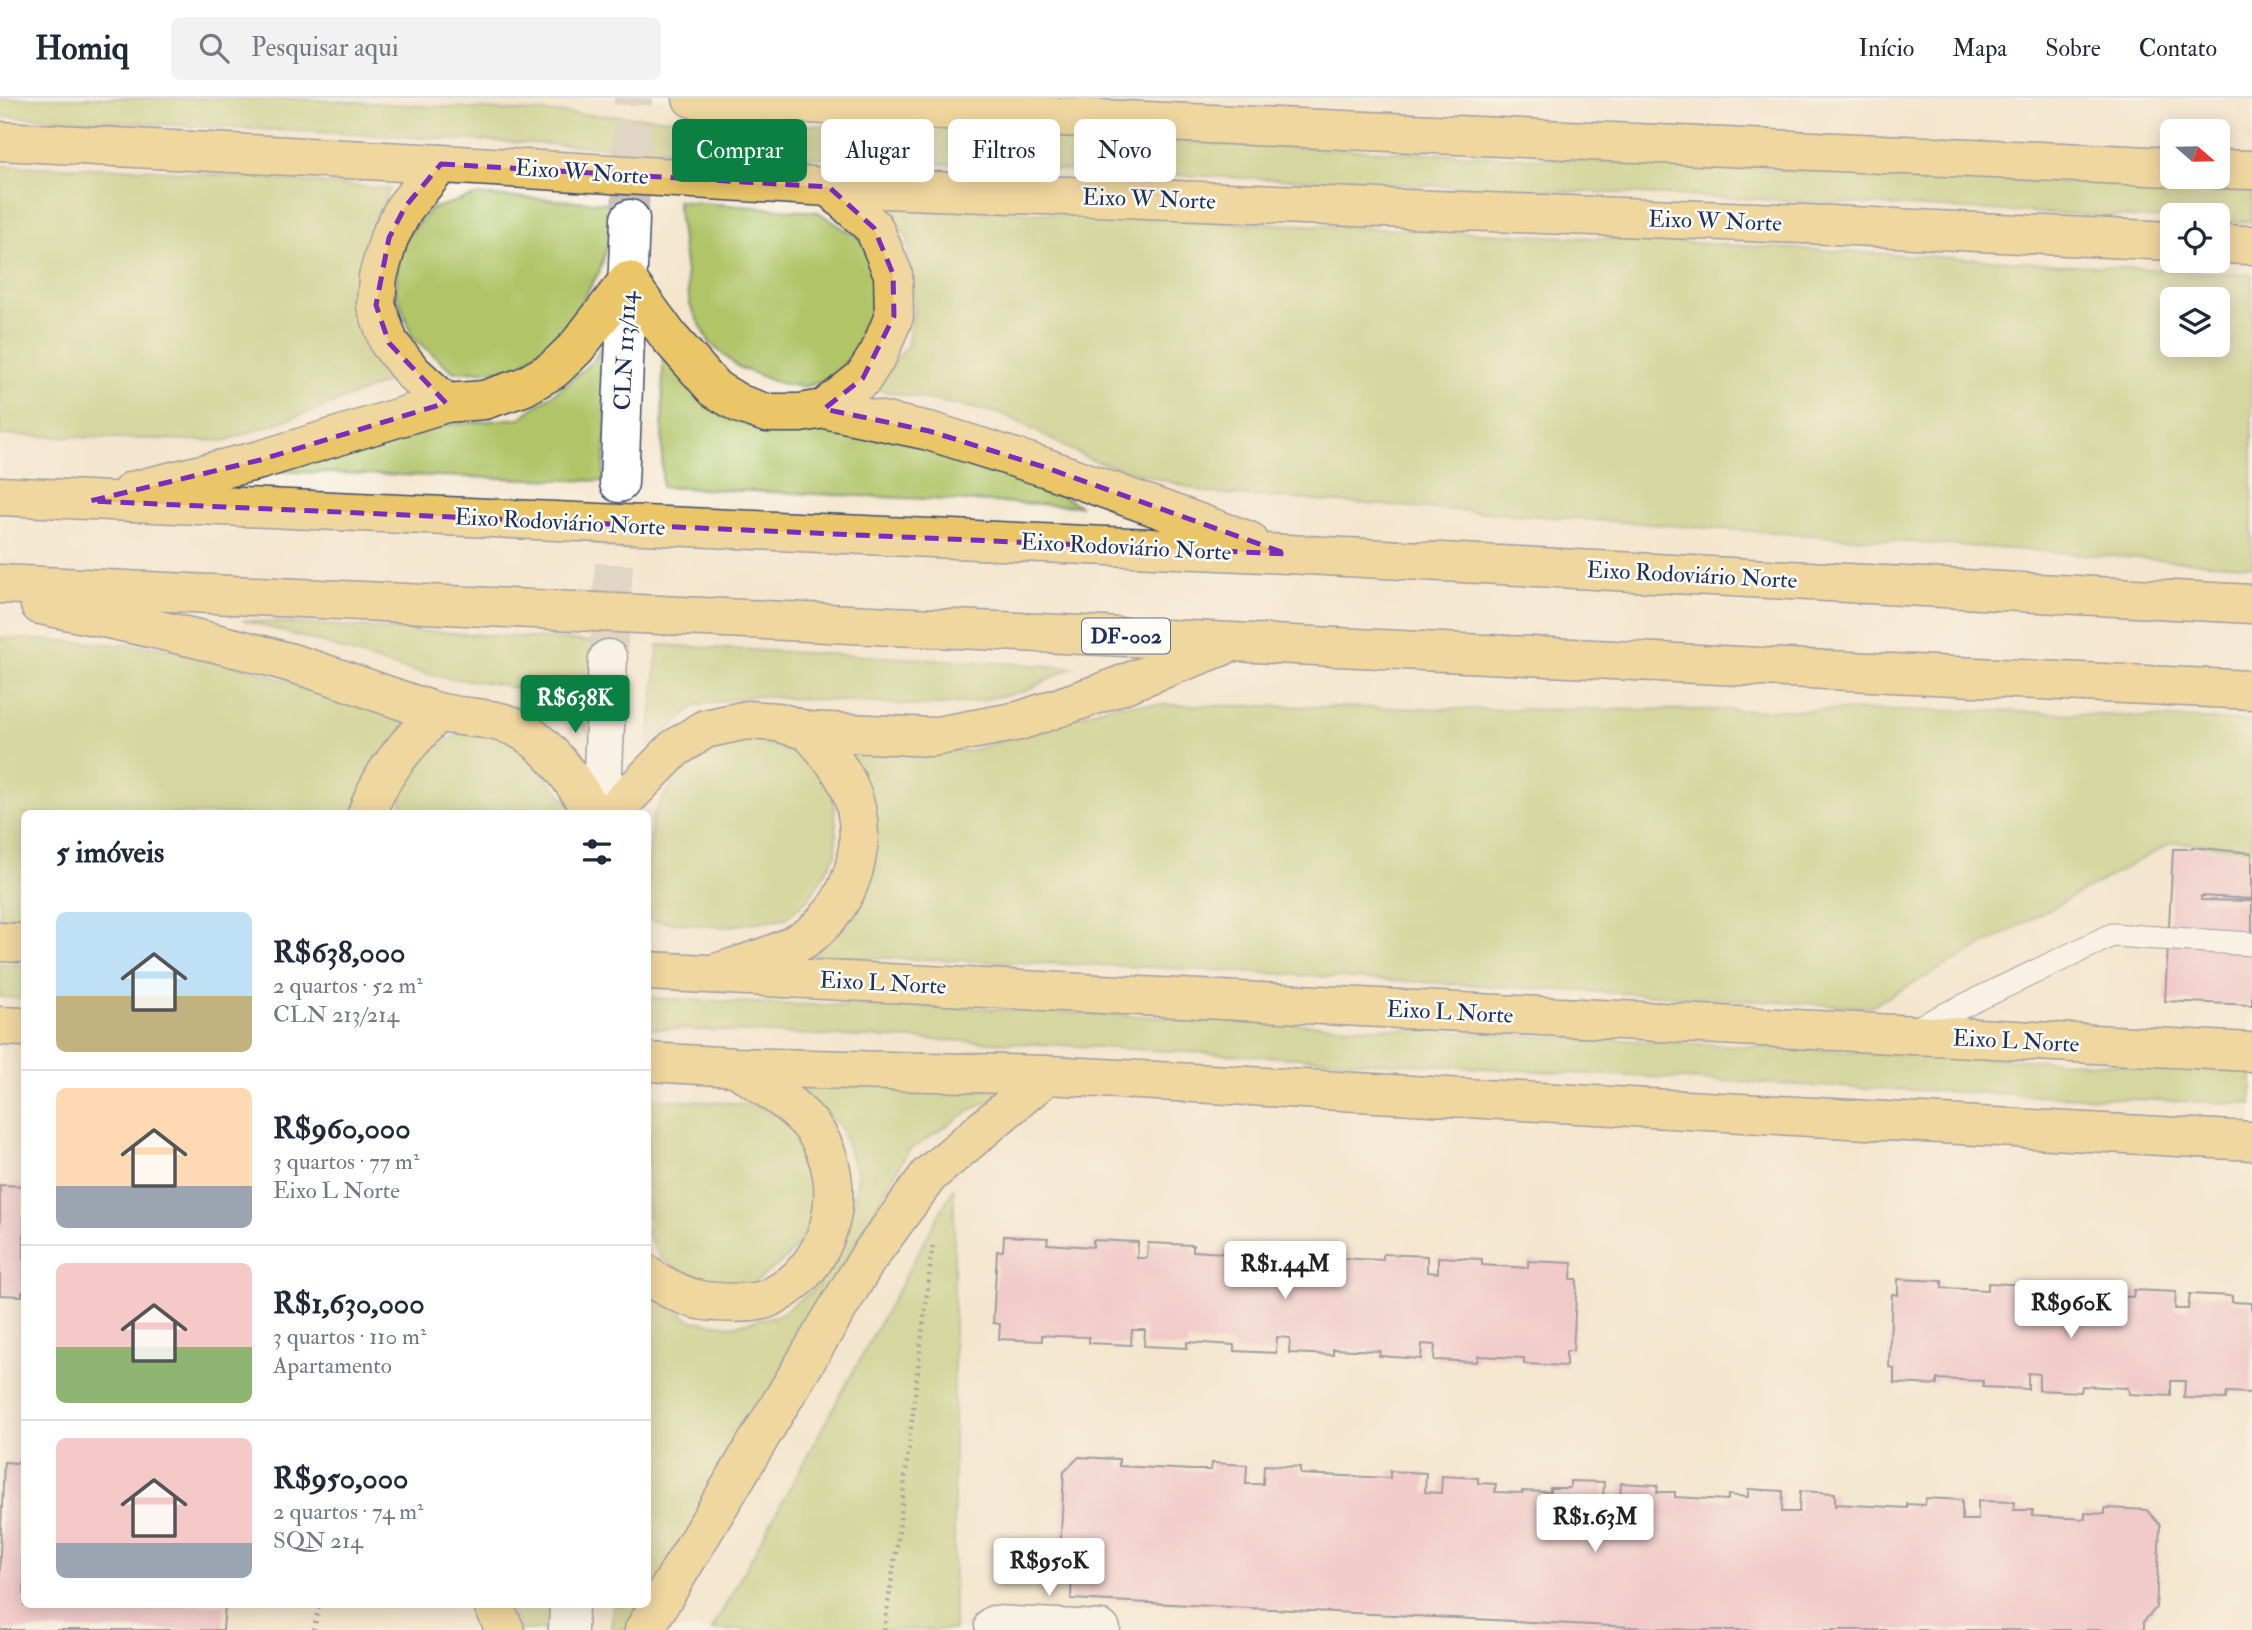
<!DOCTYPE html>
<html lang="pt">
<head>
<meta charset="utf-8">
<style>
	body { margin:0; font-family:"IM FELL Double Pica",serif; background:#f2f2f3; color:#1f2937; height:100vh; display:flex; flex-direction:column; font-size:26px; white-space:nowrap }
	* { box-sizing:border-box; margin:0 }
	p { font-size:23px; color:#747a83 }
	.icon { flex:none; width:38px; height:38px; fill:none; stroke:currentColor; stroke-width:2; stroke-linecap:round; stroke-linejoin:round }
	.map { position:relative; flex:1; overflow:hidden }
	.panel { position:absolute; left:21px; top:712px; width:630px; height:798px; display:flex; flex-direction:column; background:#fff; border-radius:10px; box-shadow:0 4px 18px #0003 }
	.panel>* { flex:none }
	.hud { position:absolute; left:672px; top:21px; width:665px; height:63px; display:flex; gap:14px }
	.needle { width:46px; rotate:110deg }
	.controls { position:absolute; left:2160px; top:21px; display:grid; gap:14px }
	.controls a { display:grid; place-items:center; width:70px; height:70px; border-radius:10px; background:#fff; box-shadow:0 4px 18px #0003; font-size:35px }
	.price { position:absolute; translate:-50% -60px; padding:0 16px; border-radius:7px; background:#fff; color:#222; font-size:23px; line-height:46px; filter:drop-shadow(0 2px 4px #0008) }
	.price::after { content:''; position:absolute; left:50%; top:42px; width:21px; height:16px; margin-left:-10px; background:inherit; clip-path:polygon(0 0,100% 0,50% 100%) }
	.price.on { background:#0b8043; color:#fff }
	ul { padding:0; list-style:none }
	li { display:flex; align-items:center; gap:21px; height:175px; padding:0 35px }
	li+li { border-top:2px solid #e0e1e3 }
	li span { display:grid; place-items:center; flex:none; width:196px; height:140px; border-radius:10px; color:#555 }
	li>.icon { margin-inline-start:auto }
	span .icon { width:84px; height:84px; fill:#fffc; stroke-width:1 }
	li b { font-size:30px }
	h2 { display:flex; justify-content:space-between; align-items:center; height:84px; padding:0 35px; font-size:30px }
	.chip { padding:0 24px; border-radius:10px; background:#fff; box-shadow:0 4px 18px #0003; font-size:24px; line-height:63px }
	.chip.on { background:#0b8043; color:#fff }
	header { display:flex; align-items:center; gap:42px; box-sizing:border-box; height:98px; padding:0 35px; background:#fff; border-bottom:2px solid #e0e1e3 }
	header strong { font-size:33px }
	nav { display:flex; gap:38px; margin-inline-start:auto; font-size:24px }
	.search { width:490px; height:63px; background:#f2f2f3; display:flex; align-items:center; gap:18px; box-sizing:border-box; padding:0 24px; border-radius:10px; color:#747a83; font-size:26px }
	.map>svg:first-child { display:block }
	.green { fill:#b1c468; stroke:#667a63; stroke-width:2; fill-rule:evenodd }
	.building { fill:#edaac4 }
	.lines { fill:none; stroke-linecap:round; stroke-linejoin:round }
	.tertiary-tunnel { stroke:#c9c1b8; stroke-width:38; stroke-dasharray:38 19; stroke-linecap:butt }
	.service-casing { stroke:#3c4a6f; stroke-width:25 }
	.minor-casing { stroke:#3c4a6f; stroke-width:41 }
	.tertiary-casing { stroke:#3c4a6f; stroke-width:41 }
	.primary-casing { stroke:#3c4a6f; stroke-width:41 }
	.trunk-casing { stroke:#3c4a6f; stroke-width:41 }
	.path { stroke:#3c4a6f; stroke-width:4.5; stroke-dasharray:2 5; stroke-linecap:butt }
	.service { stroke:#fff; stroke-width:23 }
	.minor { stroke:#fff; stroke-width:38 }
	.tertiary { stroke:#fff; stroke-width:38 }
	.primary { stroke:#ebc669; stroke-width:38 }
	.trunk { stroke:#ebc669; stroke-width:38 }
	.marked { fill:none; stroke:#7b2cbf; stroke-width:5; stroke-dasharray:14 9; stroke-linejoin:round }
	.labels { text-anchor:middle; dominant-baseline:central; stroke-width:5; stroke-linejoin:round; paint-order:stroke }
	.shield { fill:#fdfcf7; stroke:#5f6c8c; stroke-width:2 }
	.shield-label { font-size:21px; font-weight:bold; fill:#1b2f5e }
	.street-label { font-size:23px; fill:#1b2f5e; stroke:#fdfcf7 }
</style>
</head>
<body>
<header>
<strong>Homiq</strong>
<div class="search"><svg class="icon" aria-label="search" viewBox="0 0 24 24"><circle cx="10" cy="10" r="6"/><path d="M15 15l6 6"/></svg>Pesquisar aqui</div>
<nav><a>Início</a><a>Mapa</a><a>Sobre</a><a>Contato</a></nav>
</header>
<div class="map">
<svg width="2252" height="1532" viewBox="0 0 2252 1532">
	<rect width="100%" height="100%" fill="#fdfcf7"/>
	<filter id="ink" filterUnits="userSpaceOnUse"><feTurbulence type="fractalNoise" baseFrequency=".0143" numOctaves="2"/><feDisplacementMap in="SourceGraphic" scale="14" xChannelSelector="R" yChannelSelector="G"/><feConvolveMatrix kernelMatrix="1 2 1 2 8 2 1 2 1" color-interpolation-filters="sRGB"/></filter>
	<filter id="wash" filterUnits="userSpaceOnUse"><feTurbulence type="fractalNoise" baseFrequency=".00686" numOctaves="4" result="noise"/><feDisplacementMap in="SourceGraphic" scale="28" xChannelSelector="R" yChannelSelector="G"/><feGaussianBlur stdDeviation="1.57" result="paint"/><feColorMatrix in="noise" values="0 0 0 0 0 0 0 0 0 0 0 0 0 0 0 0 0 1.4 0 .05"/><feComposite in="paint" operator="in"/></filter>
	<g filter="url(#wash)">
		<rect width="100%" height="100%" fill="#f4e6ce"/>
		<!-- green -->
		<path class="green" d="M0,0H280L595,17L2252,93V124L2217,123V117H2172V121L1757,101L1081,73L0,18Z
			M0,68L144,71L390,91L374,122L364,157L354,219L397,280L321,310L224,343L0,337Z
			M478,97L620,106L599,174L567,227L516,272L454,274L413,240L396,193L400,146L431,111Z
			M677,103L818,114L863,143L873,171L878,223L841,279L802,289L776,284L738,269L710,245L690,207Z
			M879,108L1661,143L2252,177V468L1209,395L1089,361L1003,316L873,291L907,248L914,210L907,139ZM2172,201H2217V247H2172Z
			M613,226L603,383L262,373L329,352L445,327L520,320L564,288L594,262Z
			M663,245L772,326L817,333L893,338L1002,368L1081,408L662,389Z
			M243,522L595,544L594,642L573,613L540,596L499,586L442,579L388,567L323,545Z
			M0,540L133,547L203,555L407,623L350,716H24V823L0,821Z
			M658,547L1073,569L1025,593L972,604L926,608L754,598L695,608L649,648Z
			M1116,606L1476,611L2001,613L2252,623V752L2173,744L1870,909L1151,869L799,857L865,776L831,643L970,653Z
			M467,631L512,640L578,716H400L404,689L427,656Z
			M750,640L801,655L832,690L836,725V756L811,798L786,820L722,829L648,822V769L652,720L673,682L711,651Z
			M0,865L24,867V901L0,899Z
			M648,900L775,906L954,909L2252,973V1006L1812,988L1059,947L648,930Z
			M786,982L1014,993L974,1010L908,1053L648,1506V1194L693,1223L732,1228L779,1217L817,1189L847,1139L858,1077L840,1028Z
			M648,1001L751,1006L784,1018L809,1048L818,1114L789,1158L750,1188L702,1185L663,1162L648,1138Z
			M954,1089V1532H712Z
			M508,1507H554L553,1532H520Z
			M613,1507H647L633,1532H611Z"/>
		<g id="blocks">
			<!-- building -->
			<path class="building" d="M2192,749L2252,755V801L2201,798V802L2252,803V907L2165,903L2173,751H2192Z
				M0,1087L24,1088V1194H22V1198L0,1197Z
				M1004,1138L1048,1140L1047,1146L1093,1149V1142L1138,1144L1137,1160H1147L1148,1145L1193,1147V1153L1239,1156V1149L1282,1151L1281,1166L1293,1167L1294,1152L1338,1154V1160L1383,1162V1156L1427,1158V1174L1438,1175V1159L1482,1161V1167L1528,1170V1163L1572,1165L1571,1181H1577L1573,1253H1566V1268L1524,1266V1260L1478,1258L1477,1264L1434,1262L1435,1247L1422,1246L1421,1261L1379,1258L1380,1253L1333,1251V1257L1289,1255L1290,1240L1277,1239L1276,1255L1234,1253V1247L1187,1244V1250L1144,1248L1145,1232H1132L1131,1247L1089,1245V1239L1057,1238L1042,1237V1243L999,1241L1000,1226L993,1225L997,1153H1003Z
				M1898,1181L1942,1183V1190L1988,1192V1185L2032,1187L2030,1204L2044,1205V1188L2087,1190V1197L2133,1199L2134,1192L2176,1194L2175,1211H2188L2190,1196L2232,1198V1204L2252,1205V1295L2227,1294L2226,1301L2184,1300L2185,1283H2171V1298L2129,1296L2128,1290L2082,1288L2081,1294L2039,1292V1276L2028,1275V1291L1983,1289V1283L1937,1281V1287L1894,1285V1270L1889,1269L1892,1196L1898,1197Z
				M24,1358V1507H225L223,1532H0V1454L4,1364L17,1365Z
				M1079,1359L1119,1361V1368L1192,1372H1211L1212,1365L1247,1367L1246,1386H1263L1264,1367L1300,1369V1376L1390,1380V1373L1426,1375L1425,1394L1441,1395L1442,1378L1478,1380V1385L1496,1386L1495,1394L1522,1395V1393L1550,1394V1390H1570V1383L1604,1384L1603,1404L1620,1405L1621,1385L1658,1387L1657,1394H1675V1399L1728,1402V1397L1748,1399V1391L1783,1393L1782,1414H1799L1800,1393L1835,1395V1409L1836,1406L1907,1410V1406L1925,1407L1926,1400L1962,1402V1422H1978V1403L2015,1404L2014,1412H2033L2032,1418L2085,1421V1415L2105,1416V1410L2147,1412L2160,1427L2156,1510L2144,1523V1532H1693L1071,1501L1072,1471L1060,1458L1064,1374Z"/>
		</g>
	</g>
	<g filter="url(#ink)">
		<use href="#blocks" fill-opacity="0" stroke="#3c4a6f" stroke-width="2"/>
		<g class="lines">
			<!-- tertiary-tunnel -->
			<path class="tertiary-tunnel" d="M630,121L633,0
				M608,561L619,385"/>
			<defs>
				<path id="service" d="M1913,932L2112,837L2252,846"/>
				<path id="minor" d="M994,1527L1101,1532"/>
				<path id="tertiary" d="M619,385L630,121
					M601,716L608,561
					M568,1532L569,1507"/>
				<path id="primary" d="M692,0L1121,22L2172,69
					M0,43L441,66L829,89L1831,127L2172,143
					M2217,71L2252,72
					M2217,146L2252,147
					M0,844L24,845
					M648,873L2252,954
					M0,928L24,929
					M648,964L736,969L1047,977L2252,1043
					M648,1177L653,1182C665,1188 678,1196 692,1200C706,1205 752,1207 766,1201C832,1174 854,1086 812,1029C794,1006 760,986 736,969
					M493,1507L505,1532
					M644,1532L868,1160L929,1077L1047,977"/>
				<path id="trunk" d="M441,66L405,109L389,140L378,179L376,207L389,245L413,275L446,305
					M824,311L863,280L879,255L894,218L893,176L874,130L829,89
					M132,393L260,362L446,305L484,302L523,289L553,272L576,250L628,183L669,239L715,291L740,306L766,315H800L824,311L929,333L1044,369L1249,443
					M0,398L1287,456L2252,506
					M0,486L2252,592
					M40,507C123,524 206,541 288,564C337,578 385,598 434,613C464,622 499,617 526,635C556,654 575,687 594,716
					M367,716C381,673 408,646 438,614
					M611,716L674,651L705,631L747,622L778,624L808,633L932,639L1019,623L1098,596L1223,548
					M713,876C742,866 794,853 816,832C857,795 871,735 847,684C837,665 823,649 808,633"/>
			</defs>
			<!-- service casing -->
			<use href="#service" class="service-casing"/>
			<!-- minor casing -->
			<use href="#minor" class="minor-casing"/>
			<!-- tertiary casing -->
			<use href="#tertiary" class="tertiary-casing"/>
			<!-- primary casing -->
			<use href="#primary" class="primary-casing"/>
			<!-- trunk casing -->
			<use href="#trunk" class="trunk-casing"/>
			<!-- path -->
			<path class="path" d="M314,1532L319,1507
				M884,1532L898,1440L933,1144"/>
			<!-- service -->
			<use href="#service" class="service"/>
			<!-- minor -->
			<use href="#minor" class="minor"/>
			<!-- tertiary -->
			<use href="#tertiary" class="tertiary"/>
			<!-- primary -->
			<use href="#primary" class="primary"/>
			<!-- trunk -->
			<use href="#trunk" class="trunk"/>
		</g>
	</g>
	<!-- marked area -->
	<path d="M0 0H2252V1532H0ZM441,66L829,89L874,130L893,176L894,218L863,280L824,311L929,333L1044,369L1287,456L90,403L260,362L446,305L389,245L376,207L389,140L405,109Z" fill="#f4e6ce" fill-opacity=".55" fill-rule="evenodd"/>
	<path class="marked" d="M441,66L829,89L874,130L893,176L894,218L863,280L824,311L929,333L1044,369L1287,456L90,403L260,362L446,305L389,245L376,207L389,140L405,109Z"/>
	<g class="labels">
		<!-- shield labels -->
		<rect class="shield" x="1082" y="520.5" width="88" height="35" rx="5"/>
		<g class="shield-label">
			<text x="1126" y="538">DF-002</text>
		</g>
		<!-- street labels -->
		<g class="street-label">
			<text transform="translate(582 74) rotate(4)">Eixo W Norte</text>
			<text transform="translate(1149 101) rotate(2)">Eixo W Norte</text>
			<text transform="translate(1715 123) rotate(2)">Eixo W Norte</text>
			<text transform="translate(625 253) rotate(-87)">CLN 113/114</text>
			<text transform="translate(560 424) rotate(3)">Eixo Rodoviário Norte</text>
			<text transform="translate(1126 449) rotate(3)">Eixo Rodoviário Norte</text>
			<text transform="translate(1692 477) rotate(3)">Eixo Rodoviário Norte</text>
			<text transform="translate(883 885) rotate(3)">Eixo L Norte</text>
			<text transform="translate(1450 914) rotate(3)">Eixo L Norte</text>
			<text transform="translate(2016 943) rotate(3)">Eixo L Norte</text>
		</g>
	</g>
</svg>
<div class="controls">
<a><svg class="needle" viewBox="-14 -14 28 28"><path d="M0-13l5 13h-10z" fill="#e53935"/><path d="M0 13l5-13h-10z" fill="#747a83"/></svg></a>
<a><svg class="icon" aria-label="locate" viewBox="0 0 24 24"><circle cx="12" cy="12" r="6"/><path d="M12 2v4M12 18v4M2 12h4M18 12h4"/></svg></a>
<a><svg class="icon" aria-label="layers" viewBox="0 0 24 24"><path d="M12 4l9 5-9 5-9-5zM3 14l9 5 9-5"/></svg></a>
</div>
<b class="price on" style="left:575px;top:637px">R$638K</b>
<b class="price" style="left:1285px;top:1203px">R$1.44M</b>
<b class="price" style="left:2071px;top:1242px">R$960K</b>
<b class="price" style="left:1595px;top:1456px">R$1.63M</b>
<b class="price" style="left:1049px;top:1500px">R$950K</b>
<div class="hud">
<a class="chip on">Comprar</a>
<a class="chip">Alugar</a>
<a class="chip">Filtros</a>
<a class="chip">Novo</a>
</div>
<section class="panel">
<h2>5 imóveis<svg class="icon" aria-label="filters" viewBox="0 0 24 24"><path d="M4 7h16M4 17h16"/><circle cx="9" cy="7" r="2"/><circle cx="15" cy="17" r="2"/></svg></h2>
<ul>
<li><span style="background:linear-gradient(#bfe0f5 60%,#c2b280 0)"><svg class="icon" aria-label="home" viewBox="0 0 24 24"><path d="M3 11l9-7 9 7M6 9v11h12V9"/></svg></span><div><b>R$638,000</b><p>2 quartos · 52 m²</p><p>CLN 213/214</p></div></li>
<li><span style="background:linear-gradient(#ffd9b3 70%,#9aa5b1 0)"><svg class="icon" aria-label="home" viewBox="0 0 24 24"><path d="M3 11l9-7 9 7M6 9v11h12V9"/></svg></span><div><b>R$960,000</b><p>3 quartos · 77 m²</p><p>Eixo L Norte</p></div></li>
<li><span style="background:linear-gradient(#f6c9c9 60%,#8fb573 0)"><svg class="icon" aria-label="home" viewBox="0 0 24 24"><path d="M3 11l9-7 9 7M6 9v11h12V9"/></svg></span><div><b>R$1,630,000</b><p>3 quartos · 110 m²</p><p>Apartamento</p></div></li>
<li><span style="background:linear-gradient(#f6c9c9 75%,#9aa5b1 0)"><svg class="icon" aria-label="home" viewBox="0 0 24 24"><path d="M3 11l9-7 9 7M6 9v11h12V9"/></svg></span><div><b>R$950,000</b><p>2 quartos · 74 m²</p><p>SQN 214</p></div></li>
</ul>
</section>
</div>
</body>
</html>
